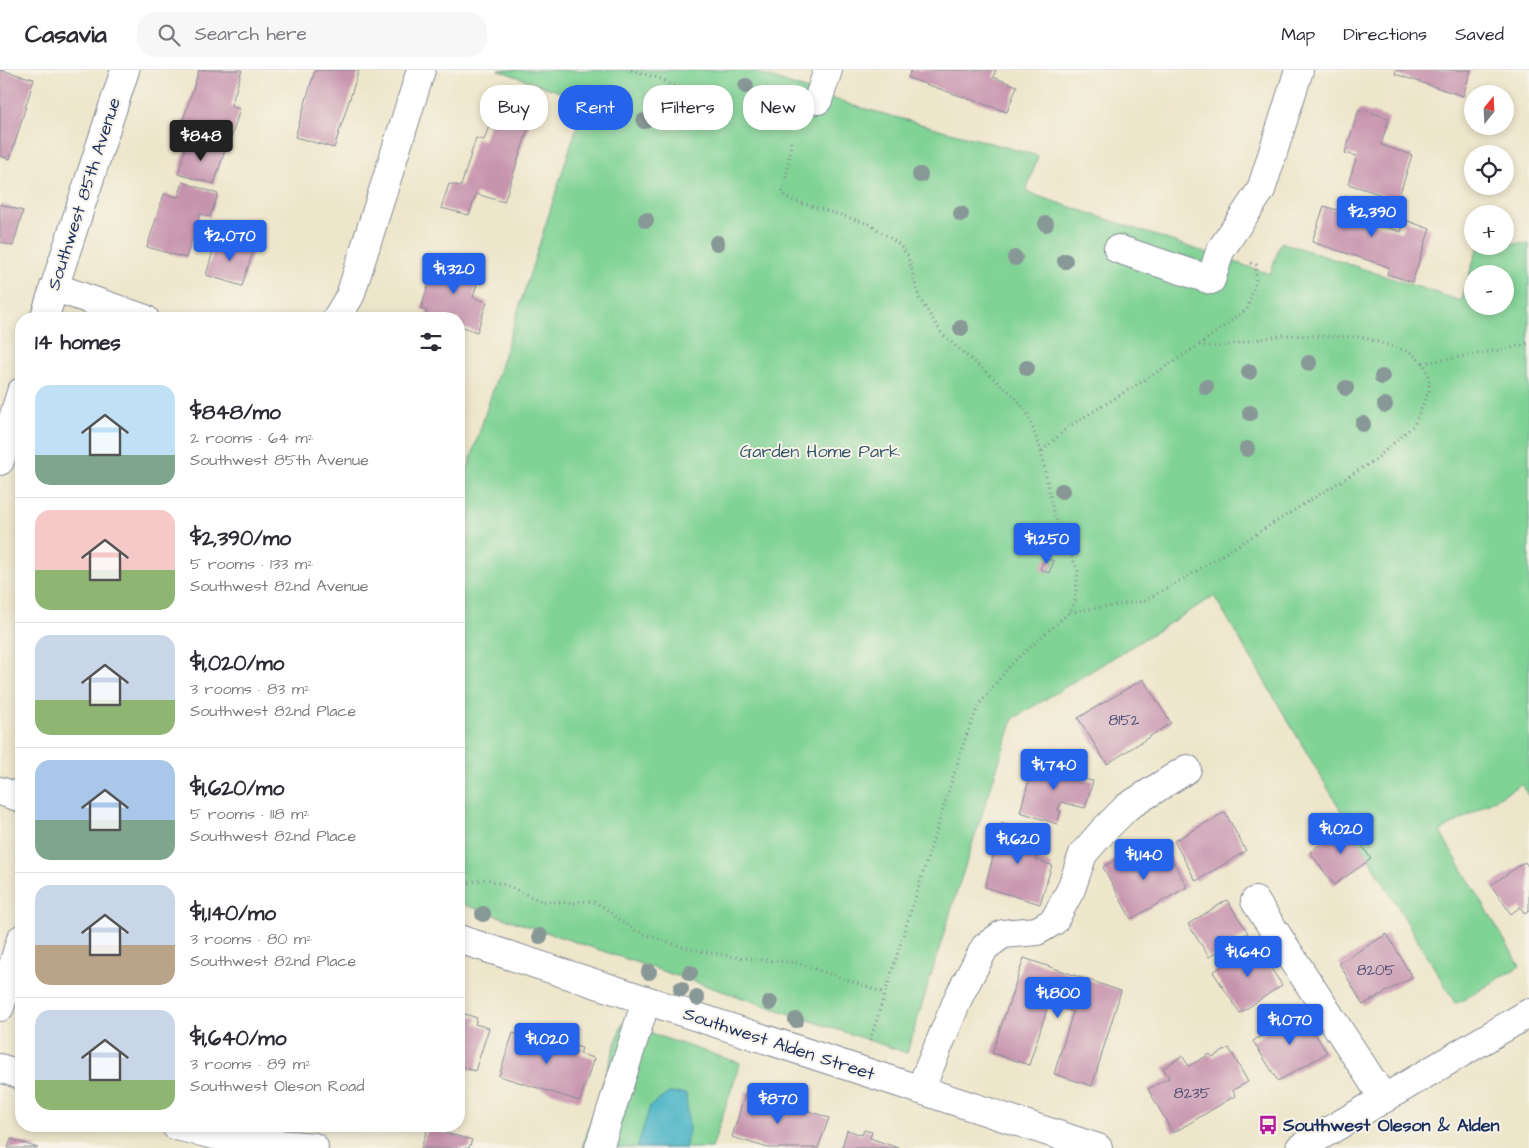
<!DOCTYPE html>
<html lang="en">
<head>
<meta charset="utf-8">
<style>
	body { margin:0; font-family:"Architects Daughter",sans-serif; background:#f7f7f7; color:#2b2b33; height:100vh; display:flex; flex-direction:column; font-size:19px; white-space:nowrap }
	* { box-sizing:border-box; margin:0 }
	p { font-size:16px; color:#7c7c81 }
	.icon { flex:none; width:28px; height:28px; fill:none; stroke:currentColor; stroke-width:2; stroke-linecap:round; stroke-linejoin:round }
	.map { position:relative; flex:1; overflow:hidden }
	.panel { position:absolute; left:15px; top:242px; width:450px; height:820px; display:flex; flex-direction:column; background:#fff; border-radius:20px; box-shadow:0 2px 8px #0003 }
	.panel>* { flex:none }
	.top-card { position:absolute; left:480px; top:15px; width:475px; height:45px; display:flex; gap:10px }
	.needle { width:32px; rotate:18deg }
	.buttons { position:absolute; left:1464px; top:15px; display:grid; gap:10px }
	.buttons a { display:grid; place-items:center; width:50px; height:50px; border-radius:50%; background:#fff; box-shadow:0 2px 8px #0003; font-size:25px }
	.price { position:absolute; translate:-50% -42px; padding:0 11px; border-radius:5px; background:#2563eb; color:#fff; font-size:16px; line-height:32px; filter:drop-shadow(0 1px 2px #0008) }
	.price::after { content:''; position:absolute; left:50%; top:30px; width:15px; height:11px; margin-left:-8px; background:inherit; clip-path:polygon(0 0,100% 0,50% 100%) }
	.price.on { background:#222; color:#fff }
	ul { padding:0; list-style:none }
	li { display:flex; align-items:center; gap:15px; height:125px; padding:0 20px }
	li+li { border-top:1px solid #e1e1e2 }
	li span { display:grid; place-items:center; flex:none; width:140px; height:100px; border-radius:15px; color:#555 }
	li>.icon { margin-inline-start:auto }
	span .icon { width:60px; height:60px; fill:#fffc; stroke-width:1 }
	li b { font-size:21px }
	h2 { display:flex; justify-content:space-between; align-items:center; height:60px; padding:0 20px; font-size:21px }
	.pill { padding:0 18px; border-radius:20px; background:#fff; box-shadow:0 2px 8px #0003; font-size:18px; line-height:45px }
	.pill.on { background:#2563eb; color:#fff }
	header { display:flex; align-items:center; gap:30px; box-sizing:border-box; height:70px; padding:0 25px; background:#fff; border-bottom:1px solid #e1e1e2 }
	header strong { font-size:24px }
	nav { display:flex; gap:28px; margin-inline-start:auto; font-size:18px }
	.search { width:350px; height:45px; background:#f7f7f7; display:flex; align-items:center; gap:12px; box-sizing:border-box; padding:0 18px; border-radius:20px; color:#7c7c81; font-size:19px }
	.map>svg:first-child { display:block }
	.green { fill:#80d395; stroke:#4e817a; fill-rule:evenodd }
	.water { fill:#49b4c6; stroke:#327292 }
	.building { fill:#c794ae }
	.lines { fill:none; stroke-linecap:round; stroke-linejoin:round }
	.minor-casing { stroke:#848a94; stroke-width:30 }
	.major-casing { stroke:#848a94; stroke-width:30 }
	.path { stroke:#848a94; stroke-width:3; stroke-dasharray:1 4; stroke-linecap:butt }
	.minor { stroke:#fff; stroke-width:28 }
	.major { stroke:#fff; stroke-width:28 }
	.tree { fill:#889897 }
	.labels { text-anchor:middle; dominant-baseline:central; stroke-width:4; stroke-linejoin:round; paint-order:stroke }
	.number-label { font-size:15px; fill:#464872 }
	.street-label { font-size:18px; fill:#1b2f5e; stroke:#f7f3e8 }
	.park-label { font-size:18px; fill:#34586c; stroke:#f7f3e8 }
	.poi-label { font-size:18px; font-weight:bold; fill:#1b2f5e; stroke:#f7f3e8; text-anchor:start }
</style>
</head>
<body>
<header>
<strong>Casavia</strong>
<div class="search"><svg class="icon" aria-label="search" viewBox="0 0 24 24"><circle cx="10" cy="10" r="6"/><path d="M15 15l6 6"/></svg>Search here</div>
<nav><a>Map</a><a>Directions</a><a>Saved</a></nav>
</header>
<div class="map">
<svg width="1529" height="1078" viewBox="0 0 1529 1078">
	<rect width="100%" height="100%" fill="#f7f3e8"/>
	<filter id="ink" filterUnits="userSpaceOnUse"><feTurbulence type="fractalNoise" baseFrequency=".02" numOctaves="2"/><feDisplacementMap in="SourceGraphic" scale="10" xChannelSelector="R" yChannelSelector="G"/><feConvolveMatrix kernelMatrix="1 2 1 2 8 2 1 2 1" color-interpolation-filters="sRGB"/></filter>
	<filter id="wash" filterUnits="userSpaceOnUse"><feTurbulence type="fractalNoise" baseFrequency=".0096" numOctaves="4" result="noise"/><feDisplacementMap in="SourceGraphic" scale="20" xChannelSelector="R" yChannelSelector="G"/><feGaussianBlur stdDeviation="1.12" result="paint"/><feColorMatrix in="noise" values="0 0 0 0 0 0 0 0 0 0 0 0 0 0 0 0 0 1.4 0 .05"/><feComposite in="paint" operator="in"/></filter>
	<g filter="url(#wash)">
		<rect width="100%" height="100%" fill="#eee6cb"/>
		<!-- green -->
		<path class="green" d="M498,0H749L855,36L1038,86L1026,122L1270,204L1281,172L1461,231L1477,179L1492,176H1505V173L1529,174V727L1521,714L1440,762L1520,896L1460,932L1455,933L1214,526L1013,649L957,821L907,983L459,833V426L585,31ZM1472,204H1505V236H1472Z
			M622,954L740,993L712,1078H582Z"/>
		<!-- water -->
		<path class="water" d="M669,1023L686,1024L689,1061L685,1078H637L650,1036Z"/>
		<g id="blocks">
			<!-- building -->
			<path class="building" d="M0,0L34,9L10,89L0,86Z
				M199,0H242L231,36L240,39L229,75L181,57Z
				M315,0H359L334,78L295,67Z
				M911,0H996L993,7L1017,16L1007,42L908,8Z
				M1396,0H1471L1463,26L1395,4Z
				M499,28L535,38L504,132L476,124L469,145L441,138L449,114L461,116L476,68L484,70Z
				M1359,39L1389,48L1381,75L1412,85L1398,130L1348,114L1357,86L1345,83Z
				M188,69L225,80L214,114L178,104Z
				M183,112L218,124L210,147L200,144L186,188L147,177L164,124L178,127Z
				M1345,126L1376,136L1370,152L1401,162L1405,150L1430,159L1412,212L1387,204L1389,197L1312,172L1324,136L1340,141Z
				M0,134L23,141L13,176L0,172Z
				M217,168L254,179L242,216L206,205Z
				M437,186L481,200L473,227L487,232L477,262L463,257L459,267V249H425L427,241L421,239Z
				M1045,488L1054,491L1049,503L1040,499Z
				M1143,609L1171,653L1107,694L1078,648Z
				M1035,689L1085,704L1083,709L1093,711L1085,738L1061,732L1058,740L1061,741L1057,754L1020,742Z
				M1225,742L1246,781L1196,811L1174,771Z
				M1002,753L1043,766L1036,790L1052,795L1040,834L985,817Z
				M1348,754L1371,789L1334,815L1310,782Z
				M1135,778L1144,794L1168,782L1187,817L1131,849L1103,797Z
				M1525,792L1529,798V841L1525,844L1520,837L1511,844L1491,815Z
				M1227,830L1248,863L1209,887L1188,854Z
				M1387,864L1412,907L1363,935L1339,893Z
				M1255,874L1282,915L1240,943L1213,902Z
				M1024,888L1121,921L1092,1016L1054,1004L1073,942L1049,933L1029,995L992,983Z
				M1301,941L1327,983L1278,1011L1253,971Z
				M459,942L477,948L475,954L489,958L475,1001L459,996Z
				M528,961L582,978L580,984L594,988L580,1031L499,1006L513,963L526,967Z
				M1229,978L1248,1012L1233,1020L1235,1026L1173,1063L1148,1019L1169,1008L1163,998L1182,986L1189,996L1210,984L1213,987Z
				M746,1021L770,1028L766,1039L789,1045L792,1035L829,1048L818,1078H768L732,1067Z
				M428,1058L472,1070L469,1078H421Z
				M847,1060L862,1065L864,1060L872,1062L870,1068L898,1078H842Z
				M11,1069L38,1078H8Z"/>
		</g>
	</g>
	<g filter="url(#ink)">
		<use href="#blocks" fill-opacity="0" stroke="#848a94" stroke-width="1"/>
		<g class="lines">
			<defs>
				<path id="minor" d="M818,30L828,0
					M1118,179L1211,210L1220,181L1261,120L1299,0
					M54,217L145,249
					M44,249L125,0
					M336,249L350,226L421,0
					M0,391L21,322
					M0,721L21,728
					M1255,831L1384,1029
					M459,869L1098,1078
					M0,937L21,869
					M0,998L21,1005
					M920,1020L960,924L985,877L1003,864L1037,861L1054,851L1071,819L1083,784L1103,761L1127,737L1187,699
					M176,1056L240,1071L314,1077
					M599,1078L646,931"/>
				<path id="major" d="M1300,1078L1529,943"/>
			</defs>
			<!-- minor casing -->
			<use href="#minor" class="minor-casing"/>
			<!-- major casing -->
			<use href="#major" class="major-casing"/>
			<!-- path -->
			<path class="path" d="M631,0L664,10L680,20L698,41
				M791,72L788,97L782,124L789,129L869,154L899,174L908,186L919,228L943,265L1015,327L1027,342L1041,381L1054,445L1078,501L1075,531L1070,542L1010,595L979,635L966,666L869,974
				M1423,293L1507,279L1529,273
				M1042,381L1068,357L1151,306L1199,275L1247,239L1256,211V195L1248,192
				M1070,542L1144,531L1190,505L1375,390L1414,355L1429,321V307L1423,293L1410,282L1362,267L1283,265L1216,277L1199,275
				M459,814L487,809L508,816L541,831L574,833L583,831L594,832L604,837L617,848L636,861L676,875L700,881L735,887L798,893L885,923"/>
			<!-- minor -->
			<use href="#minor" class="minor"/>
			<!-- major -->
			<use href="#major" class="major"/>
		</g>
		<!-- trees -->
		<g class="tree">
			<circle cx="746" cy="16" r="8"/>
			<circle cx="644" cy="51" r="8"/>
			<circle cx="920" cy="105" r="8"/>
			<circle cx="961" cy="144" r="8"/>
			<circle cx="646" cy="150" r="8"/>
			<circle cx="1046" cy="154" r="8"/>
			<circle cx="717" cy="173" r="8"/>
			<circle cx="1015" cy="188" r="8"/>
			<circle cx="1065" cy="191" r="8"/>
			<circle cx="961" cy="258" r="8"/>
			<circle cx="1309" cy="293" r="8"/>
			<circle cx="1027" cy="298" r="8"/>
			<circle cx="1249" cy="302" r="8"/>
			<circle cx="1382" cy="307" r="8"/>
			<circle cx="1206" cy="317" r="8"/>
			<circle cx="1346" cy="318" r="8"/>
			<circle cx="1385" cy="335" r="8"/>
			<circle cx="1250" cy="343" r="8"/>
			<circle cx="1363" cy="354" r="8"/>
			<circle cx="1247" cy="379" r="8"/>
			<circle cx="1062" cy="421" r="8"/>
			<circle cx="483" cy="844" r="8"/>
			<circle cx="540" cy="866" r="8"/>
			<circle cx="649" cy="902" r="8"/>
			<circle cx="690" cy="903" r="8"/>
			<circle cx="681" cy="919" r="8"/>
			<circle cx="697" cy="928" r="8"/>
			<circle cx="770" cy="933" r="8"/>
			<circle cx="796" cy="950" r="8"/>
		</g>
	</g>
	<!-- icons -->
	<defs>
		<symbol id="bus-bare" viewBox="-9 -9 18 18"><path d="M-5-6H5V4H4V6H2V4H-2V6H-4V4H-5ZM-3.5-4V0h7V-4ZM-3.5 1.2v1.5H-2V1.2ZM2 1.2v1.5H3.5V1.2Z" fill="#b5179e" stroke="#f7f3e8" stroke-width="2.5" paint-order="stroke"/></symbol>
	</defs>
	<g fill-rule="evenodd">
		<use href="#bus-bare" x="1254" y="1041" width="28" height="28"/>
	</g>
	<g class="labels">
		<!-- number labels -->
		<g class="number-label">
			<text x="1124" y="650">8152</text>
			<text x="1376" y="900">8205</text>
			<text x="1192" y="1023">8235</text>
		</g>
		<!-- street labels -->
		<g class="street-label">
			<text transform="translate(84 124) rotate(-72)">Southwest 85th Avenue</text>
			<text transform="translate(779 974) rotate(18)">Southwest Alden Street</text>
		</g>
		<!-- park labels -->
		<g class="park-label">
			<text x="820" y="381">Garden Home Park</text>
		</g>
		<!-- poi labels -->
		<g class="poi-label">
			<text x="1283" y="1055">Southwest Oleson &amp; Alden</text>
		</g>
	</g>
</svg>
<div class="buttons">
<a><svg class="needle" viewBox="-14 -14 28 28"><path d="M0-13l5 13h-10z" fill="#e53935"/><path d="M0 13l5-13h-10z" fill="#7c7c81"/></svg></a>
<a><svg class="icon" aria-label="locate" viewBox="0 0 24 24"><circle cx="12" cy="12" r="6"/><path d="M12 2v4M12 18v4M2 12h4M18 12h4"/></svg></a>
<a>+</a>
<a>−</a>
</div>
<b class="price on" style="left:201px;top:92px">$848</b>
<b class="price" style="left:1372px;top:168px">$2,390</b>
<b class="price" style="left:230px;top:192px">$2,070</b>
<b class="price" style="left:454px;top:225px">$1,320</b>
<b class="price" style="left:1047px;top:495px">$1,250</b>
<b class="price" style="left:1054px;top:721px">$1,740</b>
<b class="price" style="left:1341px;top:785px">$1,020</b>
<b class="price" style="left:1018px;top:795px">$1,620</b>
<b class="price" style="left:1144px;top:811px">$1,140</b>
<b class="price" style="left:1248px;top:908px">$1,640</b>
<b class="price" style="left:1058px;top:949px">$1,800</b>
<b class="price" style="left:1290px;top:976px">$1,070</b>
<b class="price" style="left:547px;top:995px">$1,020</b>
<b class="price" style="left:778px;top:1055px">$870</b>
<div class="top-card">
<a class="pill">Buy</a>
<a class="pill on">Rent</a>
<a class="pill">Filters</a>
<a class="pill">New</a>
</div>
<section class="panel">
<h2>14 homes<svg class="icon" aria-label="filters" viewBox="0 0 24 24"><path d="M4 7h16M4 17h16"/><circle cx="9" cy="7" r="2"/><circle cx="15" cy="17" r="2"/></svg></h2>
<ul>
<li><span style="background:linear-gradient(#bfe0f5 70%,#7fa58c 0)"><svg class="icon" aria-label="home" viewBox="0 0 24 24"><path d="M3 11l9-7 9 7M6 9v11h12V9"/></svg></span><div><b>$848/mo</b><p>2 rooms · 64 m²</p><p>Southwest 85th Avenue</p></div></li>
<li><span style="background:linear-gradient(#f6c9c9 60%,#8fb573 0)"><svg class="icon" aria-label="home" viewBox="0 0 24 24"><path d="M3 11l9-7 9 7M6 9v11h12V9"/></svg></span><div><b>$2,390/mo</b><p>5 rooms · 133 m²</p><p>Southwest 82nd Avenue</p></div></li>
<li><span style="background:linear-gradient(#c9d6e8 65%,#8fb573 0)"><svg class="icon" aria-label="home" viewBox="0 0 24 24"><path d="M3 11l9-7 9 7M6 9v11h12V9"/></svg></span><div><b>$1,020/mo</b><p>3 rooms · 83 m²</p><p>Southwest 82nd Place</p></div></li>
<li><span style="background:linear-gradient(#a9c7e8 60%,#7fa58c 0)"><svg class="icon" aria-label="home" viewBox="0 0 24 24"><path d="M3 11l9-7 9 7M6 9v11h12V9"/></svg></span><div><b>$1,620/mo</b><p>5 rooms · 118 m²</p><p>Southwest 82nd Place</p></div></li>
<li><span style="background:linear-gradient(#c9d6e8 60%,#b9a48a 0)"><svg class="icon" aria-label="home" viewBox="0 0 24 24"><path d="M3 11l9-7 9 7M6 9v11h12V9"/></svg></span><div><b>$1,140/mo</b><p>3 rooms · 80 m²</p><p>Southwest 82nd Place</p></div></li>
<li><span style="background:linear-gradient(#c9d6e8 70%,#8fb573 0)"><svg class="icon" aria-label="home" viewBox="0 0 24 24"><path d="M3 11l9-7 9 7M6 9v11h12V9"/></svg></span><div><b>$1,640/mo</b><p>3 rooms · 89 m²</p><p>Southwest Oleson Road</p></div></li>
</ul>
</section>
</div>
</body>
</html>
